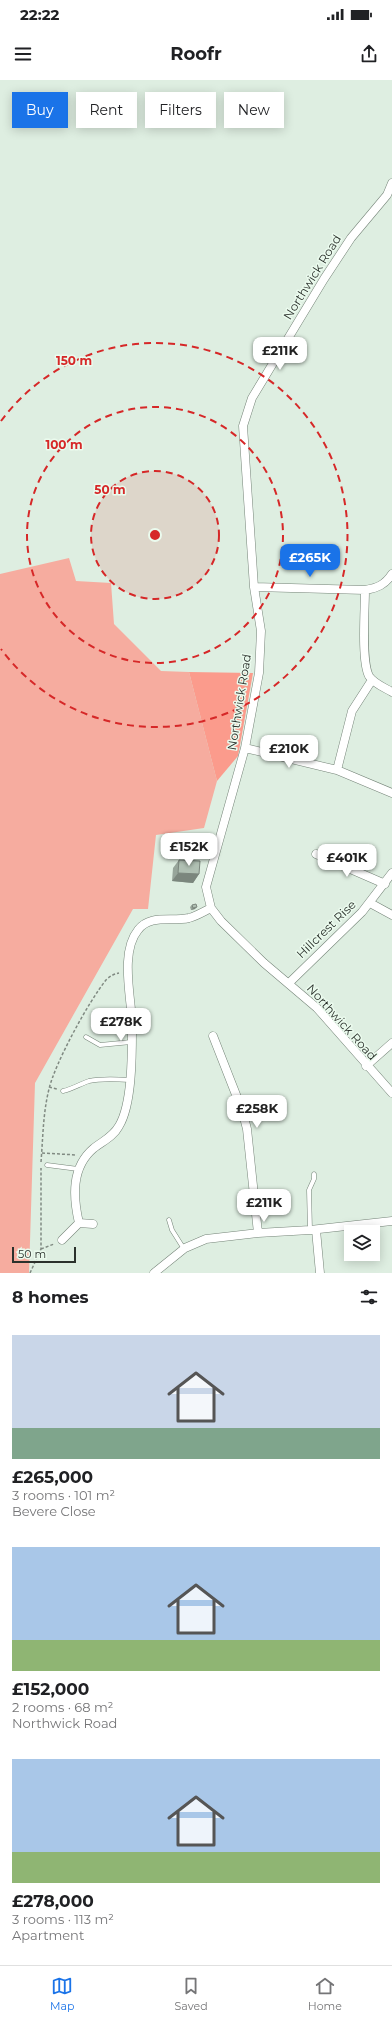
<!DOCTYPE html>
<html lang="en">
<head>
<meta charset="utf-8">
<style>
	body { margin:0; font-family:Montserrat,sans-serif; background:#f6f6f6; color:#202124; height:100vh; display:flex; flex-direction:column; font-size:15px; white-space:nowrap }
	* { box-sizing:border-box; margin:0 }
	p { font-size:13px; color:#757577 }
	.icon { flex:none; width:22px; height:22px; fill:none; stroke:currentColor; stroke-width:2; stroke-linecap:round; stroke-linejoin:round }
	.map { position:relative; height:1193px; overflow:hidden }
	.details { display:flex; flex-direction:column; background:#fff; flex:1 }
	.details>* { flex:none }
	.guide { position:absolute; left:12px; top:12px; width:368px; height:36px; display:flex; gap:8px }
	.tools { position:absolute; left:344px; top:1145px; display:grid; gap:8px }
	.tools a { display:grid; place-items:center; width:36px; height:36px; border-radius:0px; background:#fff; box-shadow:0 2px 10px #0003; font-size:20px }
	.scale { position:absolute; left:12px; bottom:10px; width:64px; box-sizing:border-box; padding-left:4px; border:2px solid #2b312c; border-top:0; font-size:11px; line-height:14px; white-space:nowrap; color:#2b312c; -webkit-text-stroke:3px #ebfbee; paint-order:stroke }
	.price { position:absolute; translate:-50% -34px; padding:0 9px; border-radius:8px; background:#fff; color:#222; font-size:13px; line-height:26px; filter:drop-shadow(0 1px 2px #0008) }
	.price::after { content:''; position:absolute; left:50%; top:24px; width:12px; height:9px; margin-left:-6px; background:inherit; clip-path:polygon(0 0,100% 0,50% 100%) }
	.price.selected { background:#1a73e8; color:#fff }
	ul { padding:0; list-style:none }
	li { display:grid; align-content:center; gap:8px; height:212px; padding:0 12px }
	li span { display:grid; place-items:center; height:124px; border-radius:0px; color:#555 }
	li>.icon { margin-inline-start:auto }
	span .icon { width:72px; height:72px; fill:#fffc; stroke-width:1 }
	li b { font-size:17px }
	h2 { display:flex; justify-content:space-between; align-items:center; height:48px; padding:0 12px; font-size:17px }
	.chip { padding:0 14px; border-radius:0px; background:#fff; box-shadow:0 2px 10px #0003; font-size:14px; line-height:36px }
	.chip.selected { background:#1a73e8; color:#fff }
	.status { display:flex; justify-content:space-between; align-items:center; height:28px; padding:0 20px; background:#fff; direction:ltr }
	.status svg { height:11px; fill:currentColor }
	header { display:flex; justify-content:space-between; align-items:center; height:52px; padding:0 12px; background:#fff; font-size:18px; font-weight:700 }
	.tab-bar { display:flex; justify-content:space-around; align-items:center; height:56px; border-top:1px solid #e0e0e0; background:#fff; font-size:11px; color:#757577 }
	.tab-bar a { display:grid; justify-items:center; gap:2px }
	.tab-bar .selected { color:#1a73e8 }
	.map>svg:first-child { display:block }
	.green { fill:#f6ac9f }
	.forest { fill:#fb9b8c }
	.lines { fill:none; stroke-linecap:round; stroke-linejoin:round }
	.lane-casing { stroke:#758478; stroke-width:5 }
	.street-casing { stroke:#758478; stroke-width:9 }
	.path { stroke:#808a82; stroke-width:1.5; stroke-dasharray:3 2; stroke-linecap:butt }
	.lane { stroke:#fff; stroke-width:4 }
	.street { stroke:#fff; stroke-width:8 }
	.wall { fill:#97a59a }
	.shaded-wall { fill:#7b867d }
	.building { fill:#b0c0b3; stroke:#7b867d }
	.ring { fill:none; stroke:#d62828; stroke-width:2; stroke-dasharray:7 5 }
	.labels { text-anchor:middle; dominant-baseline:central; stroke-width:3; stroke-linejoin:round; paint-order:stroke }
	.street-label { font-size:12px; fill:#2b312c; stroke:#ebfbee }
	.centre { fill:#d62828; stroke:#ebfbee; stroke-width:2 }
	.ring-label { font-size:12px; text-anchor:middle; font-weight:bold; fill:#d62828; stroke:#ebfbee; stroke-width:3; stroke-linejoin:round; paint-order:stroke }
</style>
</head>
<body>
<div class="status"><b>22:22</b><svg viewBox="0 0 49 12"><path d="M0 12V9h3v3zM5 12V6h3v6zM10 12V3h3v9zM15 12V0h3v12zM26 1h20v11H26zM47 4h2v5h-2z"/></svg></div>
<header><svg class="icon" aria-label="menu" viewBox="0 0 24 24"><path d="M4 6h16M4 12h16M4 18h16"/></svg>Roofr<svg class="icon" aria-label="share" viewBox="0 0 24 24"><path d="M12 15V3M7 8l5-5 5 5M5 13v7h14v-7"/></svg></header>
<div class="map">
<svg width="392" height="1193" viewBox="0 0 392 1193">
	<rect width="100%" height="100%" fill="#deeee1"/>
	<!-- green -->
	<path class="green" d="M69,478L76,501L111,503L114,544L161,591L189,592L217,701L204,748L156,755L148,829H133L35,1003L29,1193H0V494Z"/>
	<!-- forest -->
	<path class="forest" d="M189,592L253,593L238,676L217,701Z"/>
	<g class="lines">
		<defs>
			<path id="lane" d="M86,957L100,965L131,962
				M63,1011C72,1009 80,1004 89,1001C102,998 116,999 130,1000
				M47,1085L78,1089
				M169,1140L172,1150L184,1169
				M310,1150L309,1110L314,1099V1094"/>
			<path id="street" d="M392,103L387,115L351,158L324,199L252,318L243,346L254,507L261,551L259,593L245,668L206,807L211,828L221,841L264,883L317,928L392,1013
				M254,507L365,510C377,508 385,505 392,494
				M365,510C365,529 361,581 369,596C373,603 385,608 392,612
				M245,668L337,690L392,713
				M337,690L352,631L372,600
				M316,774L385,804
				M370,823L392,835
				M289,903L362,832L392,793
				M213,956L242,1030L247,1049L258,1153
				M366,986L392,963
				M79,1143C73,1117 71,1087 94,1068C103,1061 113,1057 119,1046C133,1023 132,969 132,942C131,916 120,872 138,850C150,834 171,842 189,838C197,836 203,832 211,828
				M316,1150L320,1193
				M62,1160L79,1143L93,1144
				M154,1193L185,1168L206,1159L258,1153L310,1150L392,1141"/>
		</defs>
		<!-- lane casing -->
		<use href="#lane" class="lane-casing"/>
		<!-- street casing -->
		<use href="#street" class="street-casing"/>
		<!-- path -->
		<path class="path" d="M49,1007L57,1009
			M42,1073L77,1075
			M41,1082C43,1057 43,1033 49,1009C55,983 89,921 106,900C110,896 114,894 119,893
			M41,1169L54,1164
			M30,1193L41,1169V1088"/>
		<!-- lane -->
		<use href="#lane" class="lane"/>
		<!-- street -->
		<use href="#street" class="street"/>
	</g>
	<!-- wall -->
	<path class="wall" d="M179,780L199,794L193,803L172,801L173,788Z
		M192,825L195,829L191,830L190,827Z"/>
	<!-- shaded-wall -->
	<path class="shaded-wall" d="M178,793L199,794L193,803L172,801Z
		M197,827L195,829L191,830L193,828Z"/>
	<!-- building -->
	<path class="building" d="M179,780L200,781L199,794L178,793Z
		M196,824L197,827L193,828L192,825Z"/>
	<!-- distance rings -->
	<circle cx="155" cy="455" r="64" fill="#d62828" fill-opacity=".12"/>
	<g class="ring">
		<circle cx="155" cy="455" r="64"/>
		<circle cx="155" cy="455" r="128"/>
		<path d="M1 341A192 192 0 1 1 1 569"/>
	</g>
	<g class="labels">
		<!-- street labels -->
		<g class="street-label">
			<text transform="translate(312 197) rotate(-58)">Northwick Road</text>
			<text transform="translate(239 622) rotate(-81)">Northwick Road</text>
			<text transform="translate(326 849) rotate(-44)">Hillcrest Rise</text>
			<text transform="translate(342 942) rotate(48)">Northwick Road</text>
		</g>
	</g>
	<circle cx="155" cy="455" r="6" class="centre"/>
	<g class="ring-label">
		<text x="74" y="285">150 m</text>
		<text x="64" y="369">100 m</text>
		<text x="110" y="414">50 m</text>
	</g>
</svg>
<div class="tools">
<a><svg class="icon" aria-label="layers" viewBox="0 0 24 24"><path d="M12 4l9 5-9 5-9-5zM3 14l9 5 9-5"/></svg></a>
</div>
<div class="scale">50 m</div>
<b class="price" style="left:280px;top:291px">£211K</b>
<b class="price selected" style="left:310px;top:498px">£265K</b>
<b class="price" style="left:289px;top:689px">£210K</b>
<b class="price" style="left:189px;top:787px">£152K</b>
<b class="price" style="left:347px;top:798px">£401K</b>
<b class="price" style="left:121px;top:962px">£278K</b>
<b class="price" style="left:257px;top:1049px">£258K</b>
<b class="price" style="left:264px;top:1143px">£211K</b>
<div class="guide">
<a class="chip selected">Buy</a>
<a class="chip">Rent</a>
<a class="chip">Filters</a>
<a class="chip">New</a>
</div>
</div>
<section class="details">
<h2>8 homes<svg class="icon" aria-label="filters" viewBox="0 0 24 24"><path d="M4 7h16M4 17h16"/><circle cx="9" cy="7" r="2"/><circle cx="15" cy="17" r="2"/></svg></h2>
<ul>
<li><span style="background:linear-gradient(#c9d6e8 75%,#7fa58c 0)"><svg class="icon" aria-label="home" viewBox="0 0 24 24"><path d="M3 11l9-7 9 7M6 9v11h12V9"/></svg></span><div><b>£265,000</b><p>3 rooms · 101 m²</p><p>Bevere Close</p></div></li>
<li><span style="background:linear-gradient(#a9c7e8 75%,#8fb573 0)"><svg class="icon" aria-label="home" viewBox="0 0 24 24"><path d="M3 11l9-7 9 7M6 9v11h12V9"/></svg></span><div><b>£152,000</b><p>2 rooms · 68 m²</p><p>Northwick Road</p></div></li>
<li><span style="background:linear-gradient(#a9c7e8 75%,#8fb573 0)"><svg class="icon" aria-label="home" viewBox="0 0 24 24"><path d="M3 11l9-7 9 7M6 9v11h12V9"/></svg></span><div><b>£278,000</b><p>3 rooms · 113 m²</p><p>Apartment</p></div></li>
</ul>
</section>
<nav class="tab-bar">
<a class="selected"><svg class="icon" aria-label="map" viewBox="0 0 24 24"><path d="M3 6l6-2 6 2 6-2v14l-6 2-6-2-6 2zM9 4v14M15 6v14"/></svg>Map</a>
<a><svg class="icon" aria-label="saved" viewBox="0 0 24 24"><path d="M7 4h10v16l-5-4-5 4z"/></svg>Saved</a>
<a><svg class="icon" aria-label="home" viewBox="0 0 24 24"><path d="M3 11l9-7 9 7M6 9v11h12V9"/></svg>Home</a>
</nav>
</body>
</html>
